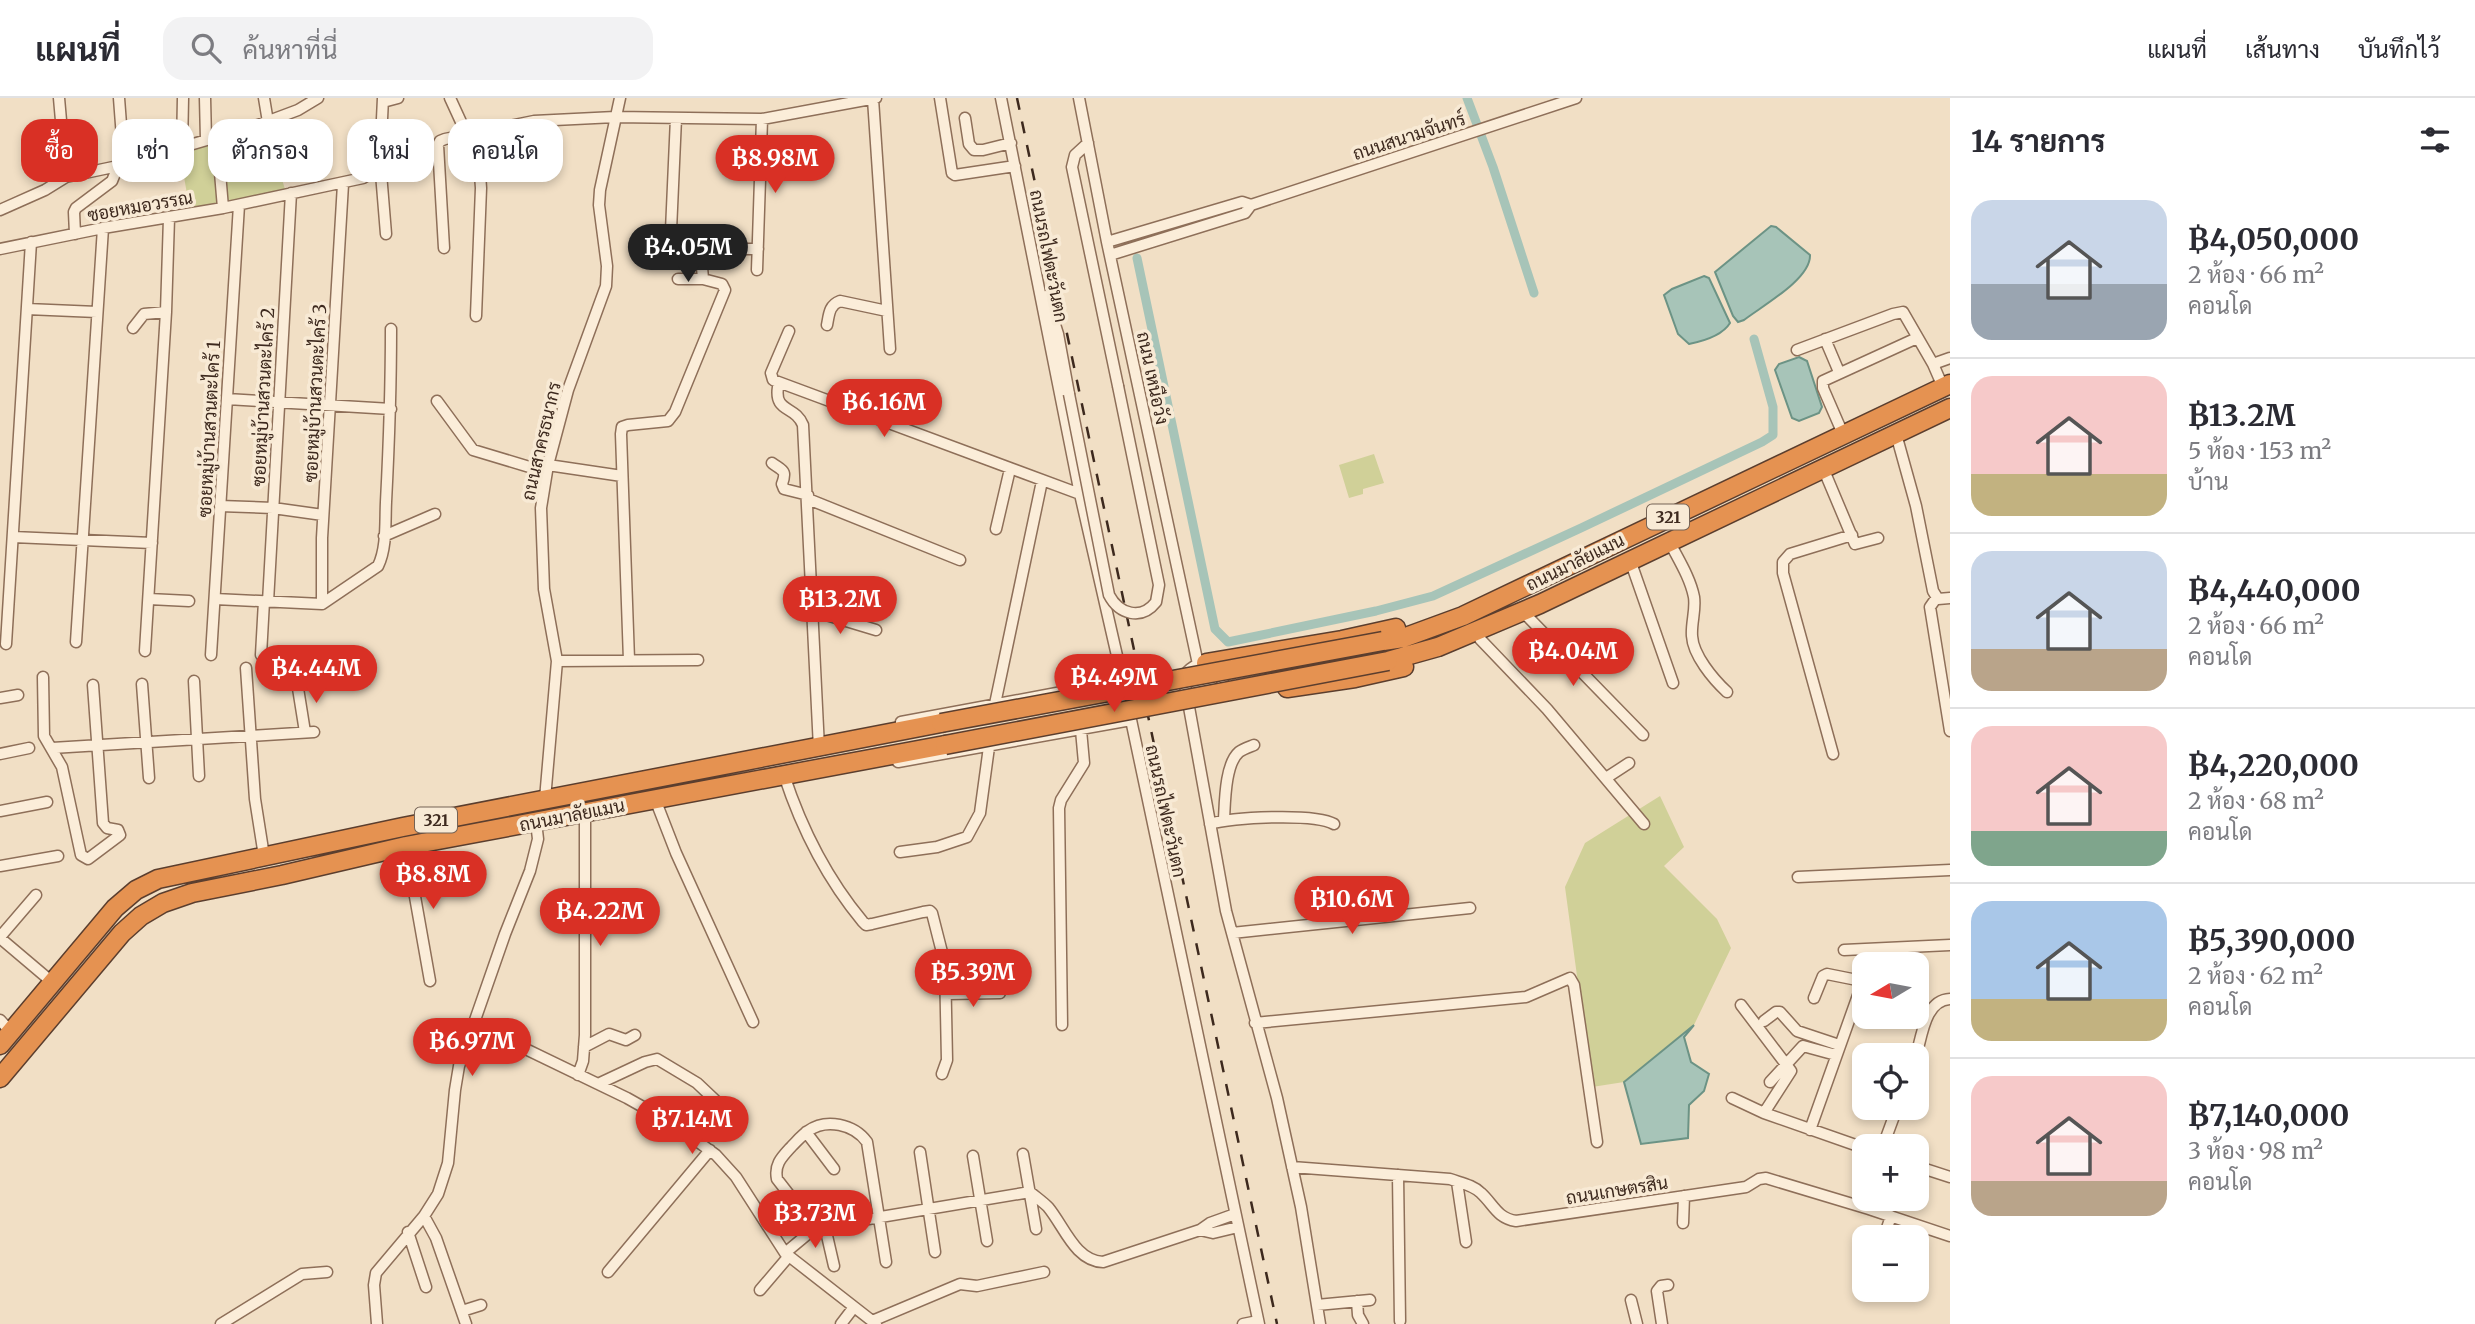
<!DOCTYPE html>
<html lang="th">
<head>
<meta charset="utf-8">
<style>
	body { margin:0; font-family:Merriweather,Sarabun,serif; background:#f2f2f3; color:#2b2b33; height:100vh; display:flex; flex-direction:column; font-size:26px; white-space:nowrap }
	* { box-sizing:border-box; margin:0 }
	p { font-size:23px; color:#7c7c81 }
	.icon { flex:none; width:38px; height:38px; fill:none; stroke:currentColor; stroke-width:2; stroke-linecap:round; stroke-linejoin:round }
	.map { position:relative; flex:1; overflow:hidden }
	.drawer { display:flex; flex-direction:column; background:#fff; width:525px }
	.drawer>* { flex:none }
	.banner { position:absolute; left:21px; top:21px; width:665px; height:63px; display:flex; gap:14px }
	.needle { width:46px; rotate:260deg }
	.tools { position:absolute; left:1852px; top:854px; display:grid; gap:14px }
	.tools a { display:grid; place-items:center; width:77px; height:77px; border-radius:14px; background:#fff; box-shadow:0 4px 10px #0003; font-size:35px }
	.price { position:absolute; translate:-50% -60px; padding:0 16px; border-radius:24px; background:#d93025; color:#fff; font-size:23px; line-height:46px; filter:drop-shadow(0 2px 4px #0008) }
	.price::after { content:''; position:absolute; left:50%; top:42px; width:21px; height:16px; margin-left:-10px; background:inherit; clip-path:polygon(0 0,100% 0,50% 100%) }
	.price.on { background:#222; color:#fff }
	ul { padding:0; list-style:none }
	li { display:flex; align-items:center; gap:21px; height:175px; padding:0 21px }
	li+li { border-top:2px solid #e1e1e2 }
	li span { display:grid; place-items:center; flex:none; width:196px; height:140px; border-radius:21px; color:#555 }
	li>.icon { margin-inline-start:auto }
	span .icon { width:84px; height:84px; fill:#fffc; stroke-width:1 }
	li b { font-size:30px }
	h2 { display:flex; justify-content:space-between; align-items:center; height:84px; padding:0 21px; font-size:30px }
	.pill { padding:0 24px; border-radius:21px; background:#fff; box-shadow:0 4px 10px #0003; font-size:24px; line-height:63px }
	.pill.on { background:#d93025; color:#fff }
	header { display:flex; align-items:center; gap:42px; box-sizing:border-box; height:98px; padding:0 35px; background:#fff; border-bottom:2px solid #e1e1e2 }
	header strong { font-size:33px }
	nav { display:flex; gap:38px; margin-inline-start:auto; font-size:24px }
	.search { width:490px; height:63px; background:#f2f2f3; display:flex; align-items:center; gap:18px; box-sizing:border-box; padding:0 24px; border-radius:21px; color:#7c7c81; font-size:26px }
	main { display:flex; flex:1; min-height:0 }
	.map>svg:first-child { display:block }
	.green { fill:#d0d098 }
	.water { fill:#a7c4b8; stroke:#6c9385; stroke-width:2 }
	.lines { fill:none; stroke-linecap:round; stroke-linejoin:round }
	.canal { stroke:#a7c4b8; stroke-width:9 }
	.street-casing { stroke:#8e6f59; stroke-width:13 }
	.highway-casing { stroke:#5b3e2e; stroke-width:21 }
	.street { stroke:#fbedd9; stroke-width:10 }
	.highway { stroke:#e59251; stroke-width:18 }
	.rail { stroke:#3d291e; stroke-width:2.5; stroke-dasharray:12 12; stroke-linecap:butt }
	.street-bridge-casing { stroke:#8e6f59; stroke-width:13; stroke-linecap:butt }
	.highway-bridge-casing { stroke:#5b3e2e; stroke-width:21; stroke-linecap:butt }
	.street-bridge { stroke:#fbedd9; stroke-width:10 }
	.highway-bridge { stroke:#e59251; stroke-width:18 }
	.labels { text-anchor:middle; dominant-baseline:central; stroke-width:7; stroke-linejoin:round; paint-order:stroke }
	.shield { fill:#f8ead5; stroke:#756355; stroke-width:2 }
	.shield-label { font-size:16px; font-weight:bold; fill:#3d291e }
	.street-label { font-size:18px; fill:#3d291e; stroke:#f8ead5 }
</style>
</head>
<body>
<header>
<strong>แผนที่</strong>
<div class="search"><svg class="icon" aria-label="search" viewBox="0 0 24 24"><circle cx="10" cy="10" r="6"/><path d="M15 15l6 6"/></svg>ค้นหาที่นี่</div>
<nav><a>แผนที่</a><a>เส้นทาง</a><a>บันทึกไว้</a></nav>
</header>
<main>
<div class="map">
<svg width="1950" height="1226" viewBox="0 0 1950 1226">
	<rect width="100%" height="100%" fill="#f1dfc5"/>
	<!-- green -->
	<path class="green" d="M267,29L286,95L190,114L180,55L208,48L224,102L221,46Z
		M1374,356L1384,385L1363,391V396L1349,400L1339,367Z
		M1660,698L1684,749L1664,768L1717,821L1731,850L1694,927L1624,984L1592,989L1565,789L1585,745Z"/>
	<!-- water -->
	<path class="water" d="M1771,128L1776,129L1810,157C1811,181 1762,208 1744,222L1738,224L1733,218L1715,174Z
		M1704,178L1709,180L1730,225C1722,238 1704,243 1689,246L1678,236L1664,197L1672,191Z
		M1799,259L1807,263L1822,309L1819,315L1799,323L1792,320L1775,272L1779,266Z
		M1694,927L1684,939L1691,964L1709,976L1704,993L1689,1007L1688,1040L1641,1046L1624,984Z"/>
	<g class="lines">
		<!-- canal -->
		<path class="canal" d="M1467,0L1493,69L1534,195
			M1137,160L1215,531L1228,544L1376,513L1433,498L1581,430L1762,344L1773,337V309L1754,241"/>
		<defs>
			<path id="street" d="M59,0L66,79
				M119,0L124,66
				M205,0L206,42
				M264,0L268,24
				M450,0L467,37
				M940,0L952,75L955,77L1015,68
				M1001,0L1080,396L1123,584L1259,1226
				M1079,0L1107,144L1198,566
				M873,1L890,251
				M383,4L398,0
				M676,20L670,155L701,157L705,151H758
				M965,20L969,46L974,52H983L1011,45
				M217,39L223,110
				M1088,45L1075,57L1072,69L1118,288
				M182,50L183,0
				M380,63L386,136
				M1251,107L1576,0
				M0,112L45,92L66,79L118,68L258,27L298,12L318,0
				M75,136L74,114L76,110L112,83L118,68
				M1107,144L1242,104L1251,107L1245,115L1110,157
				M444,150L438,47L440,43L445,41L534,23L615,19L762,21L876,0
				M0,151L103,130L223,110L363,80L376,72L380,63L383,0
				M757,172L762,21
				M678,181H703
				M1046,198L1058,236L1069,296
				M27,211L97,214
				M476,218L481,90L477,34
				M827,227C829,217 829,207 840,203L887,213
				M133,230L144,216L166,214
				M789,233L771,275L773,282L1080,396
				M1825,241L1839,274
				M1797,252L1893,216L1903,214L1933,266L1950,260
				M1933,266L1943,289
				M778,289C774,315 795,307 803,327L819,650
				M227,301L391,311
				M437,303L473,352L546,374
				M1843,336L1823,290V283L1917,240
				M1896,336L1916,408L1933,493L1938,501L1950,500
				M772,365C783,373 787,372 782,386L784,391L808,397
				M548,367L622,378
				M1823,370L1855,446L1878,440
				M808,401L960,462
				M220,408L273,410L323,417
				M996,431L1010,371
				M384,438L435,416
				M13,439L152,445
				M1669,443C1678,461 1690,479 1694,499C1696,512 1691,525 1692,538C1693,557 1713,581 1727,594
				M1630,462L1673,585
				M1937,499L1930,509L1950,633
				M149,501L189,503
				M215,501L322,506L378,468C387,450 385,424 386,404C389,346 391,288 391,231
				M268,504L291,95
				M322,506V440L343,86
				M813,513L876,532
				M1527,518L1643,637
				M1480,541L1547,611L1644,726
				M76,544L103,130
				M6,546L31,144
				M145,553L166,214L169,120
				M211,557L239,107
				M261,557L264,503
				M629,562L621,336L622,329L628,327L668,323L675,314L725,192L722,186L703,181L701,157
				M557,563L698,562
				M246,570L255,701L264,758
				M43,579L44,638L62,669L81,757L88,761L120,737L118,732L107,730L103,725L93,587
				M194,583L199,678
				M297,584L305,634
				M142,586L149,680
				M1220,596L1223,584L1216,570C1206,563 1196,565 1187,574L1185,587L1226,813L1277,1000L1301,1109L1320,1226
				M0,600L18,597
				M995,606L1042,383
				M901,624L1062,594
				M52,650L314,634
				M0,656L29,650
				M1833,656L1783,475V464L1790,456L1852,437
				M898,664L1131,622
				M784,677C801,729 828,782 863,824L866,827L872,826L923,814L930,813L932,815L945,866L947,962L942,976
				M1606,680L1629,665
				M545,701L557,563L544,491L541,410L548,367L568,292L606,188L607,168L599,107L600,92L620,0
				M655,701L676,755L753,924
				M0,713L47,704
				M1224,721C1225,704 1225,666 1239,654C1243,651 1249,649 1254,647
				M1210,726C1231,719 1315,715 1334,726
				M406,748L430,883
				M900,754L937,749L967,739L980,715L989,649
				M0,768L58,758
				M1798,779L1950,772
				M1232,835L1470,810
				M0,839L36,797
				M0,840L52,884
				M1844,852L1950,847
				M946,896L1000,895
				M1741,907L1791,973L1764,1015L1864,1050
				M0,922L11,934
				M1764,923L1776,914H1780L1797,933L1839,947
				M1255,925L1526,899L1570,880L1574,887L1597,1044
				M474,926L627,1000L675,1027L716,1057L736,1079L785,1155L876,1226
				M1062,927L1059,710L1061,702L1084,665L1081,632
				M584,949L609,936L626,942L635,937
				M1916,958C1922,938 1925,902 1950,901
				M578,977L583,963L585,937V715
				M1770,984L1803,948L1836,957
				M598,986L645,964L657,961L697,985L716,1003
				M1732,1000L1764,1015
				M1810,1032L1861,889L1857,882L1827,876L1823,878L1814,900
				M806,1034L834,1071
				M1883,1048L1897,1010
				M920,1054L935,1154
				M1023,1056L1036,1131
				M973,1058L987,1143
				M1916,1068L1950,1079
				M1292,1069L1450,1081C1461,1085 1473,1087 1481,1095C1494,1107 1497,1120 1516,1123L1746,1089L1759,1081L1766,1080L1869,1111L1950,1138
				M1398,1077L1400,1223
				M1457,1084L1466,1144
				M424,1118L436,1140L466,1226
				M1683,1125L1684,1098
				M825,1129L834,1168
				M815,1130L777,1081C774,1066 782,1059 792,1048C797,1043 802,1037 808,1033C826,1020 854,1026 867,1044L886,1164
				M1200,1132L1213,1135L1238,1129
				M408,1134L426,1189
				M1884,1139L1891,1118
				M785,1155L815,1130L1030,1094C1036,1099 1043,1104 1048,1109C1064,1128 1075,1163 1103,1164L1200,1132L1210,1125L1235,1116
				M608,1174L710,1052
				M760,1192L789,1158
				M1631,1202L1637,1226
				M1357,1203L1358,1217L1363,1226
				M1317,1207L1370,1202
				M462,1213L481,1207
				M872,1223L960,1186L977,1188L1044,1174
				M221,1226L302,1176L327,1174
				M377,1226L374,1187L376,1175L424,1118L438,1096L448,1065L455,992L459,968L505,836L530,773L538,741L536,724
				M841,1226L854,1209
				M1243,1226L1258,1223
				M1662,1226L1657,1193L1661,1188L1668,1187"/>
			<path id="highway" d="M1383,543L1403,540L1463,518L1950,286
				M1388,563L1438,549L1540,506L1950,310
				M1206,565L1342,542L1396,530
				M1287,590L1355,580L1404,569
				M0,947L115,810L136,792L158,781L403,729L941,625
				M0,980L122,835L141,818L163,805L192,795L282,777L406,748L945,647"/>
		</defs>
		<!-- street casing -->
		<use href="#street" class="street-casing"/>
		<!-- highway casing -->
		<use href="#highway" class="highway-casing"/>
		<!-- street -->
		<use href="#street" class="street"/>
		<!-- highway -->
		<use href="#highway" class="highway"/>
		<!-- rail -->
		<path class="rail" d="M1017,0L1277,1226"/>
		<defs>
			<path id="street-bridge" d="M1069,296L1109,497C1119,516 1141,523 1156,504L1159,487L1118,288"/>
			<path id="highway-bridge" d="M941,625L1383,543
				M945,647L1388,563"/>
		</defs>
		<!-- street-bridge casing -->
		<use href="#street-bridge" class="street-bridge-casing"/>
		<!-- highway-bridge casing -->
		<use href="#highway-bridge" class="highway-bridge-casing"/>
		<!-- street-bridge -->
		<use href="#street-bridge" class="street-bridge"/>
		<!-- highway-bridge -->
		<use href="#highway-bridge" class="highway-bridge"/>
	</g>
	<g class="labels">
		<!-- shield labels -->
		<g class="shield">
			<rect x="1647" y="406.5" width="42" height="25" rx="5"/>
			<rect x="415" y="709.5" width="42" height="25" rx="5"/>
		</g>
		<g class="shield-label">
			<text x="1668" y="419">321</text>
			<text x="436" y="722">321</text>
		</g>
		<!-- street labels -->
		<g class="street-label">
			<text transform="translate(1409 38) rotate(-18)">ถนนสนามจันทร์</text>
			<text transform="translate(140 108) rotate(-10)">ซอยหมอวรรณ</text>
			<text transform="translate(1049 158) rotate(79)">ถนนรถไฟตะวันตก</text>
			<text transform="translate(1153 280) rotate(78)">ถนน เหนือวัง</text>
			<text transform="translate(315 295) rotate(-87)">ซอยหมู่บ้านสวนตะไคร้ 3</text>
			<text transform="translate(263 299) rotate(-87)">ซอยหมู่บ้านสวนตะไคร้ 2</text>
			<text transform="translate(209 331) rotate(-87)">ซอยหมู่บ้านสวนตะไคร้ 1</text>
			<text transform="translate(541 343) rotate(-77)">ถนนสาครธนากร</text>
			<text transform="translate(1575 464) rotate(-26)">ถนนมาลัยแมน</text>
			<text transform="translate(1166 713) rotate(78)">ถนนรถไฟตะวันตก</text>
			<text transform="translate(572 717) rotate(-11)">ถนนมาลัยแมน</text>
			<text transform="translate(1617 1092) rotate(-9)">ถนนเกษตรสิน</text>
		</g>
	</g>
</svg>
<div class="tools">
<a><svg class="needle" viewBox="-14 -14 28 28"><path d="M0-13l5 13h-10z" fill="#e53935"/><path d="M0 13l5-13h-10z" fill="#7c7c81"/></svg></a>
<a><svg class="icon" aria-label="locate" viewBox="0 0 24 24"><circle cx="12" cy="12" r="6"/><path d="M12 2v4M12 18v4M2 12h4M18 12h4"/></svg></a>
<a>+</a>
<a>−</a>
</div>
<b class="price" style="left:775px;top:97px">฿8.98M</b>
<b class="price on" style="left:688px;top:186px">฿4.05M</b>
<b class="price" style="left:884px;top:341px">฿6.16M</b>
<b class="price" style="left:840px;top:538px">฿13.2M</b>
<b class="price" style="left:1573px;top:590px">฿4.04M</b>
<b class="price" style="left:316px;top:607px">฿4.44M</b>
<b class="price" style="left:1114px;top:616px">฿4.49M</b>
<b class="price" style="left:433px;top:813px">฿8.8M</b>
<b class="price" style="left:1352px;top:838px">฿10.6M</b>
<b class="price" style="left:600px;top:850px">฿4.22M</b>
<b class="price" style="left:973px;top:911px">฿5.39M</b>
<b class="price" style="left:472px;top:980px">฿6.97M</b>
<b class="price" style="left:692px;top:1058px">฿7.14M</b>
<b class="price" style="left:815px;top:1152px">฿3.73M</b>
<div class="banner">
<a class="pill on">ซื้อ</a>
<a class="pill">เช่า</a>
<a class="pill">ตัวกรอง</a>
<a class="pill">ใหม่</a>
<a class="pill">คอนโด</a>
</div>
</div>
<section class="drawer">
<h2>14 รายการ<svg class="icon" aria-label="filters" viewBox="0 0 24 24"><path d="M4 7h16M4 17h16"/><circle cx="9" cy="7" r="2"/><circle cx="15" cy="17" r="2"/></svg></h2>
<ul>
<li><span style="background:linear-gradient(#c9d6e8 60%,#9aa5b1 0)"><svg class="icon" aria-label="home" viewBox="0 0 24 24"><path d="M3 11l9-7 9 7M6 9v11h12V9"/></svg></span><div><b>฿4,050,000</b><p>2 ห้อง · 66 m²</p><p>คอนโด</p></div></li>
<li><span style="background:linear-gradient(#f6c9c9 70%,#c2b280 0)"><svg class="icon" aria-label="home" viewBox="0 0 24 24"><path d="M3 11l9-7 9 7M6 9v11h12V9"/></svg></span><div><b>฿13.2M</b><p>5 ห้อง · 153 m²</p><p>บ้าน</p></div></li>
<li><span style="background:linear-gradient(#c9d6e8 70%,#b9a48a 0)"><svg class="icon" aria-label="home" viewBox="0 0 24 24"><path d="M3 11l9-7 9 7M6 9v11h12V9"/></svg></span><div><b>฿4,440,000</b><p>2 ห้อง · 66 m²</p><p>คอนโด</p></div></li>
<li><span style="background:linear-gradient(#f6c9c9 75%,#7fa58c 0)"><svg class="icon" aria-label="home" viewBox="0 0 24 24"><path d="M3 11l9-7 9 7M6 9v11h12V9"/></svg></span><div><b>฿4,220,000</b><p>2 ห้อง · 68 m²</p><p>คอนโด</p></div></li>
<li><span style="background:linear-gradient(#a9c7e8 70%,#c2b280 0)"><svg class="icon" aria-label="home" viewBox="0 0 24 24"><path d="M3 11l9-7 9 7M6 9v11h12V9"/></svg></span><div><b>฿5,390,000</b><p>2 ห้อง · 62 m²</p><p>คอนโด</p></div></li>
<li><span style="background:linear-gradient(#f6c9c9 75%,#b9a48a 0)"><svg class="icon" aria-label="home" viewBox="0 0 24 24"><path d="M3 11l9-7 9 7M6 9v11h12V9"/></svg></span><div><b>฿7,140,000</b><p>3 ห้อง · 98 m²</p><p>คอนโด</p></div></li>
</ul>
</section>
</main>
</body>
</html>
